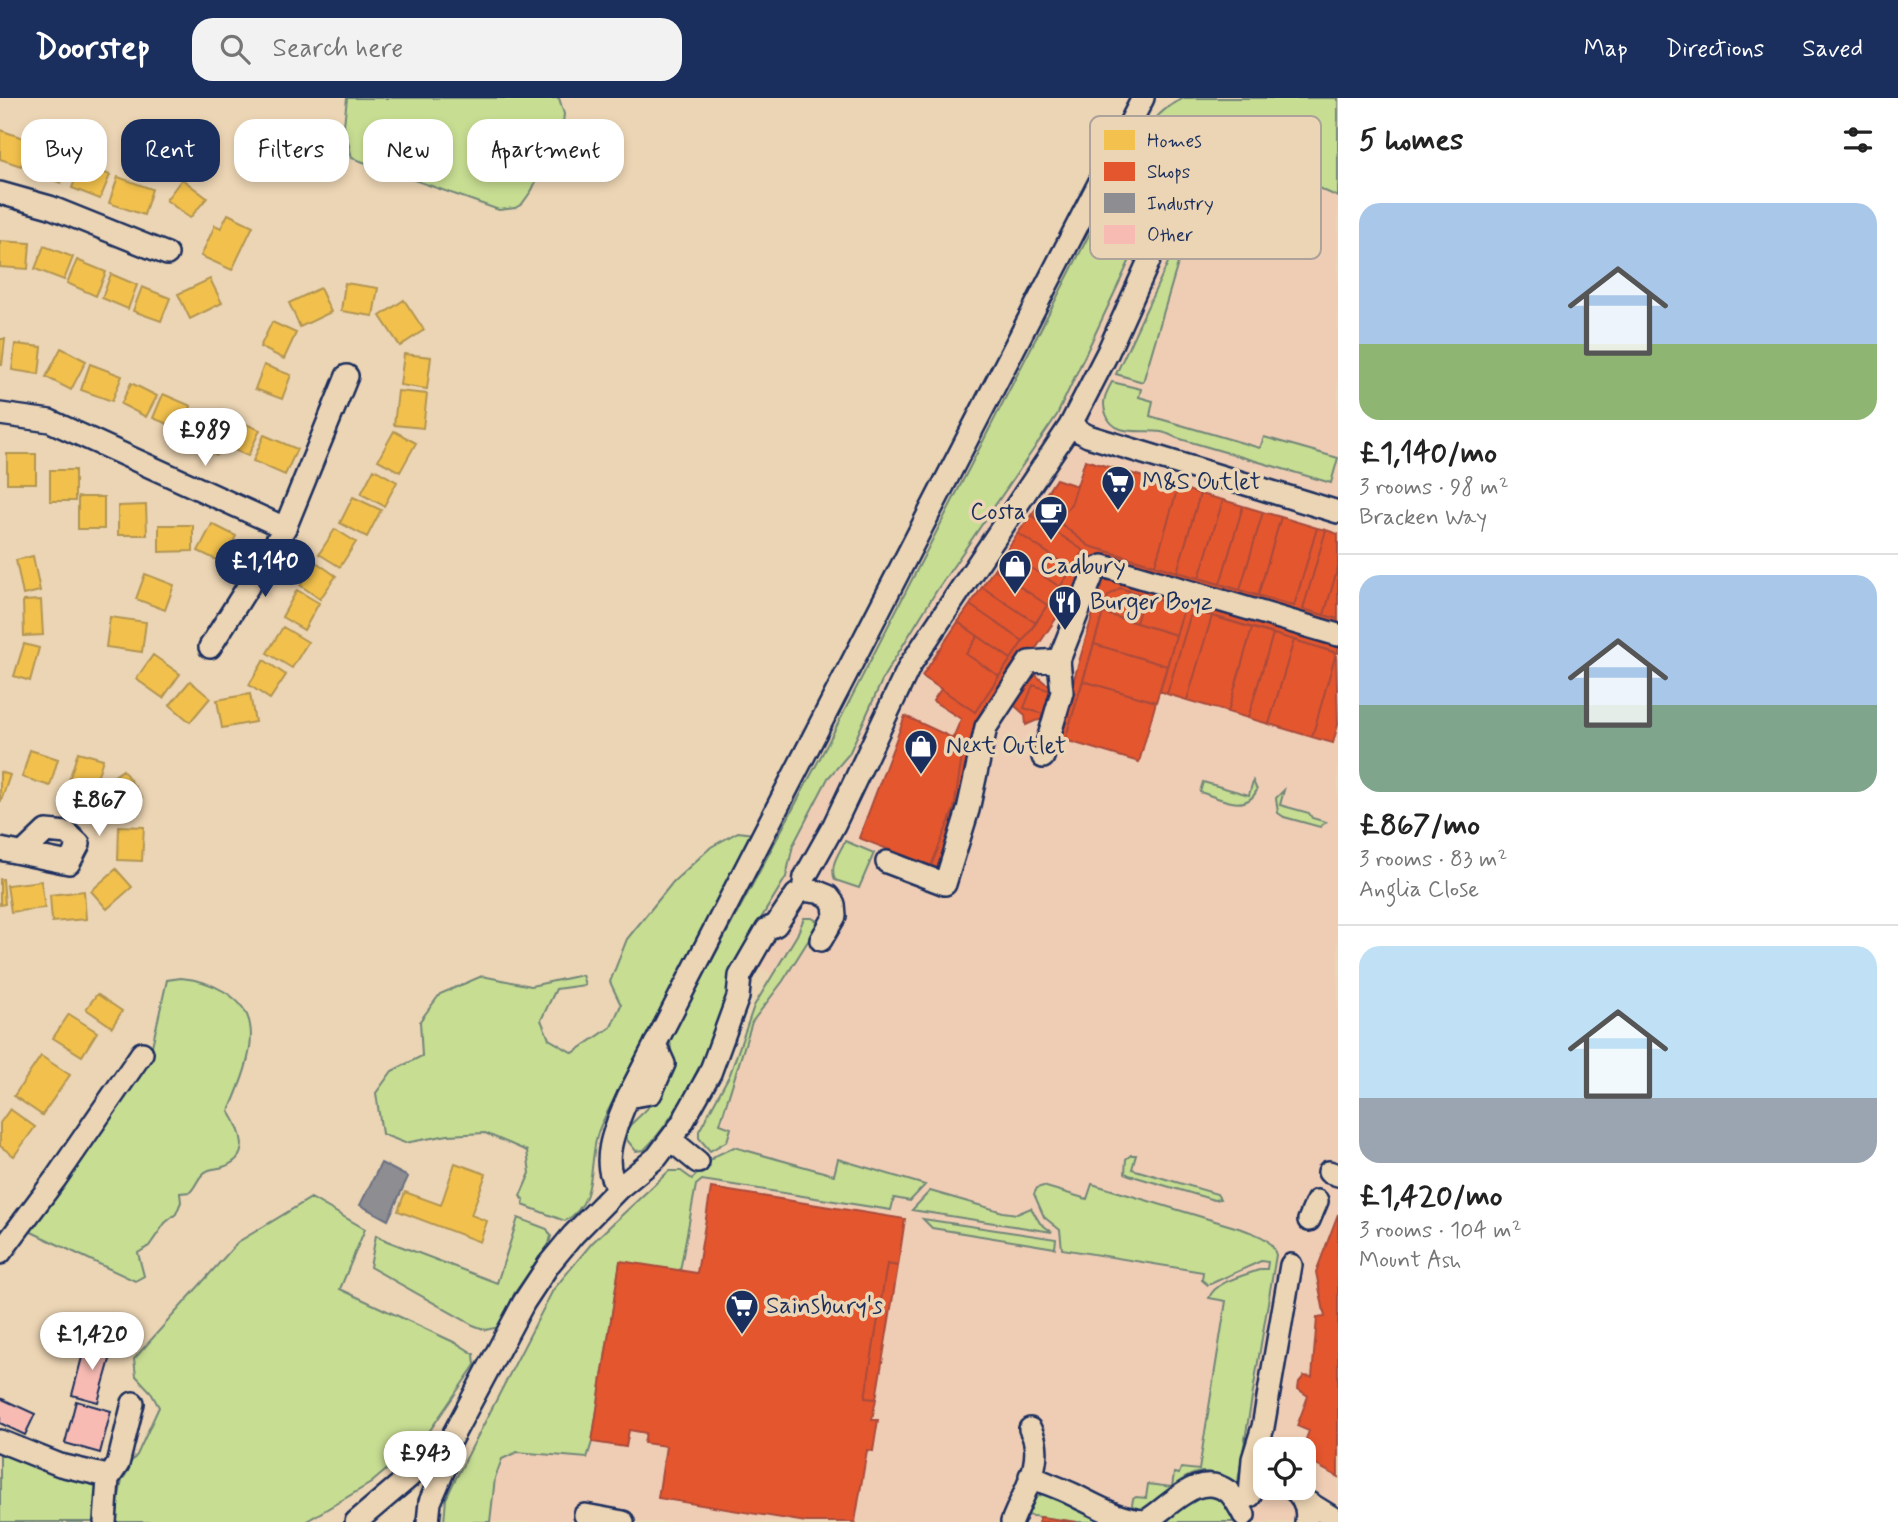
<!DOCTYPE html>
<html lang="en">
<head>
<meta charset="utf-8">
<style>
	body { margin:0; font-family:Mynerve,sans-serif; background:#f2f2f2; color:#222; height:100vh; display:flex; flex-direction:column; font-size:26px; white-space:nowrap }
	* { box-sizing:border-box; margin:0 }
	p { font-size:23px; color:#767676 }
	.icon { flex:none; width:38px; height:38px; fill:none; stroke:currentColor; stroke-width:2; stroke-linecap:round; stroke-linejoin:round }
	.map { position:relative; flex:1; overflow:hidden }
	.drawer { display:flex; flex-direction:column; background:#fff; width:560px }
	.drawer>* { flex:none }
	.hud { position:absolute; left:21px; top:21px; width:665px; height:63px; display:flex; gap:14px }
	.buttons { position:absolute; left:1253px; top:1339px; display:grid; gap:14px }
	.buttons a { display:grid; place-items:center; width:63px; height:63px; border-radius:14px; background:#fff; box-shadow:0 4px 10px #0003; font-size:35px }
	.price { position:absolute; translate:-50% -60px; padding:0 16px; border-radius:24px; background:#fff; color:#222; font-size:23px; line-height:46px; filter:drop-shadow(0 2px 4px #0008) }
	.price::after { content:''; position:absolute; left:50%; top:42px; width:21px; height:16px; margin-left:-10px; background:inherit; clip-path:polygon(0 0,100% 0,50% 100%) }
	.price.selected { background:#1b2f5e; color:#fff }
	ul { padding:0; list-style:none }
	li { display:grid; align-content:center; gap:14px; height:371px; padding:0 21px }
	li+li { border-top:2px solid #e0e0e0 }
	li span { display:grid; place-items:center; height:217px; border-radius:21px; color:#555 }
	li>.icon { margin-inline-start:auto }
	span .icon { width:126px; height:126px; fill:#fffc; stroke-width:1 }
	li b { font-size:30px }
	h2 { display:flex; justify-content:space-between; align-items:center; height:84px; padding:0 21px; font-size:30px }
	.chip { padding:0 24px; border-radius:21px; background:#fff; box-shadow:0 4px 10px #0003; font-size:24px; line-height:63px }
	.chip.selected { background:#1b2f5e; color:#fff }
	header { display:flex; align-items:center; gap:42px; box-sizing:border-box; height:98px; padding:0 35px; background:#1b2f5e; color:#fff }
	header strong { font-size:33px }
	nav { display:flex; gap:38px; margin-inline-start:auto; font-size:24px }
	.search { width:490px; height:63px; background:#f2f2f2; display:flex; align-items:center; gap:18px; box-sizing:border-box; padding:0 24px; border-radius:21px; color:#767676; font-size:26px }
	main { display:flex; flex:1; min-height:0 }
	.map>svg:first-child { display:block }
	.built { fill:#efcdb4; fill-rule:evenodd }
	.green { fill:#c7dd92; stroke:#718678; stroke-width:2 }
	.homes { fill:#f2c14e; stroke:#b29553; stroke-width:2 }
	.shops { fill:#e4572e; stroke:#a84b3c; stroke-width:2; fill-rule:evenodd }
	.industry { fill:#8d8d92; stroke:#6b7182; stroke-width:2 }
	.building { fill:#f7bbb3; stroke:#1b2f5e; stroke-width:2 }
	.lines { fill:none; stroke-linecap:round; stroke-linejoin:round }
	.minor-casing { stroke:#1b2f5e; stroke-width:26 }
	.minor { stroke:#ecd5b4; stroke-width:21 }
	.labels { text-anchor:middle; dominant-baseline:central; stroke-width:7; stroke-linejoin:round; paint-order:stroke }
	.poi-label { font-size:24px; fill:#1b2f5e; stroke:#ecd5b4; text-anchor:start }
	.key { fill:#ecd5b4; stroke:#ada39a; stroke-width:2 }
	.key-label { font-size:19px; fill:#1b2f5e }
</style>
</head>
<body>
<header>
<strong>Doorstep</strong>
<div class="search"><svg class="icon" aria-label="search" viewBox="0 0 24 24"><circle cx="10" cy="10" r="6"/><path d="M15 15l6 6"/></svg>Search here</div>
<nav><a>Map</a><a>Directions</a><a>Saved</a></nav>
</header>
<main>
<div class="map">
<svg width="1338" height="1424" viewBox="0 0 1338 1424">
	<rect width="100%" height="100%" fill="#ecd5b4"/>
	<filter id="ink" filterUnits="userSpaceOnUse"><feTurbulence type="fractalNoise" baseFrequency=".0143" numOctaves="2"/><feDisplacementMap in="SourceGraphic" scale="14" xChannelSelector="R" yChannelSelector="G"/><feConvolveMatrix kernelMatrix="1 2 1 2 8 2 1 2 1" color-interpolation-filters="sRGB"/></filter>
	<g filter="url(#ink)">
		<!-- built -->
		<path class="built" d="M1249,66L1299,81L1338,99V1424H490L495,1380L502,1361L517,1354L545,1355L592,1344L620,1163L680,1172L696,1087L718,1067L715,1058L733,1049L727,1043L730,1030L720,1027L752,924L783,883L754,866L763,850L748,841L786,779L793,747L828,680L849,656L884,578L937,492L1057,317L1166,85L1185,69ZM1265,1351H1304V1390H1265Z"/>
		<!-- green -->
		<path class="green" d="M347,0H559L564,16L563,25L532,92L522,106L515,110L499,112L352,60L344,27Z
			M1184,0H1338V99L1299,81L1249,66L1185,69L1166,85L1057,317L937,492L884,578L849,656L828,680L793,747L786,779L749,840L752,843C722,911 696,1000 644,1052L636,1053L627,1042L626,1031L647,1011L672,962L670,941L828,645L1128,61C1144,34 1155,13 1184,0Z
			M1193,111L1208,115L1207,125L1191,121L1143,284L1116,276Z
			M1112,284L1141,291L1139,299L1153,303L1150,318L1260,350L1264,339L1338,360L1331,385L1177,340C1172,338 1167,335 1161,334C1142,331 1114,340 1106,316C1101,304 1106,295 1112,284Z
			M1253,683L1257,692C1246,716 1220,700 1200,694L1203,684L1249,697Z
			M1284,692L1280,707L1309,715L1312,720L1326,724L1320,729L1284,719L1278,715L1276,700Z
			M738,734L754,736C703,833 649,929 601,1027C586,1059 601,1103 565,1123L523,1107L524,1102L520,1098L530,1075L527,1053L485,1035L448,1037L405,1045L382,1036L376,995L392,973L422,958L420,923L440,896L482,878L531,888L582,877L585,887L556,891L541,922L549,941L573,955L611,929L621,907L610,884L627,841L673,784L711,749Z
			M845,743L874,755L859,790L835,782C829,767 839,756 845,743Z
			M804,820H812L817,823L818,827L783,883L752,924L720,1026L731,1030L727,1043L710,1053L699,1040V1033L730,976L754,908L797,837Z
			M181,880C207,882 245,897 250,927C255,953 239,990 229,1013C240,1031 254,1059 223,1069C218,1071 212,1070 207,1073C198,1077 197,1088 190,1094L180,1095L181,1104L176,1116L165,1125L149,1148L138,1155L144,1178L135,1183L23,1130L124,993L152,948L167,882Z
			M734,1049L834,1077L838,1061L925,1087L910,1103L894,1100L891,1112L702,1082L696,1087L680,1173L620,1164L592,1344L587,1360L517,1354L502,1361L495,1380L490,1424H444L446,1401L453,1386L553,1192L592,1145L669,1073H681L692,1081L715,1058Z
			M1131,1057H1136L1132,1071L1217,1096L1220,1101L1214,1102L1129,1077L1125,1075L1126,1061Z
			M1092,1086L1245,1132C1260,1138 1271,1140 1276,1157L1237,1389C1193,1352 1176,1392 1140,1415L1132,1407L1133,1401L1136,1399L1146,1400L1148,1386L1172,1389L1174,1375L1179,1376L1181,1370L1199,1372L1226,1203L1209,1200C1215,1183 1246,1177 1262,1171H1267L1268,1164L1261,1163L1208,1187L1202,1182L1203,1174L1062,1151L1060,1132L1044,1119L1034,1096L1037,1090L1043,1088L1087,1101Z
			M930,1093L1003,1114L1017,1116L1031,1110L1040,1125L1052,1134L912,1112Z
			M311,1100L365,1131L340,1191L458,1246L474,1256L475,1267L426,1338L371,1385L305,1424H114L124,1372L137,1357L159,1309L150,1293L136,1278L134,1261L238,1144Z
			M518,1120L547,1131L551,1138L549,1146L514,1196L499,1229L486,1232L473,1227L370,1169L376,1137L387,1143L497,1185Z
			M923,1121L1056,1141L1055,1150L932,1130Z
			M0,1348L71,1381L94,1384L100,1388V1424H0Z
			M1204,1395L1223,1400L1231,1414L1233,1424H1162L1189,1400Z
			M1043,1396H1052L1110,1424H1077L1026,1417L1034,1401Z"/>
		<!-- homes -->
		<path class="homes" d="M0,32L29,42L21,68L0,61Z
			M41,48L70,59L61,85L32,74Z
			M81,66L110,77L100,101L72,90Z
			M118,79L152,91L144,117L109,105Z
			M182,81L207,100L190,120L166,102Z
			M228,116L253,128L232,172L201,158L215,127L221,130Z
			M0,143L30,145L28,171L0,169Z
			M44,148L73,159L64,182L35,171Z
			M77,162L106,174L96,198L67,185Z
			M111,176L137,187L128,211L102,200Z
			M210,181L222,205L190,221L178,196Z
			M345,185L378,190L373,218L341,213Z
			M142,189L170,200L161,223L133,213Z
			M320,190L331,214L300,229L289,205Z
			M404,202L424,232L400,248L380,218Z
			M272,224L296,235L284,261L260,249Z
			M0,241H5L2,267H0Z
			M15,246L42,249L39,276L12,272Z
			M61,250L86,263L71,292L46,279Z
			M404,256L431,259L427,291L400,287Z
			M90,266L122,278L112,303L81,292Z
			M264,267L291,277L282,301L255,291Z
			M131,285L157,298L146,319L121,306Z
			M398,293L427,296L423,330L394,327Z
			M163,296L191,308L182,332L153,320Z
			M206,317L230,328L217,357L193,345Z
			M236,322L260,332L248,358L225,348Z
			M394,333L416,345L400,374L378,362Z
			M264,337L297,351L285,377L253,363Z
			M7,356H36V385H7Z
			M374,371L397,384L384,408L361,396Z
			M50,372H75V403H50Z
			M78,399H104V431H78Z
			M353,399L381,412L367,439L340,425Z
			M146,407L147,437H118V408Z
			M212,426L236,438L223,465L198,453Z
			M159,427H193V453L159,454Z
			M335,431L356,444L340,469L319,456Z
			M33,458L40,493L23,497L16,462Z
			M316,464L336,478L320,501L300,487Z
			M145,476L174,487L165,512L136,501Z
			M297,492L319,505L304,532L282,519Z
			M41,502L43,537L24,538L23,503Z
			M110,519L146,524L142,554L106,549Z
			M283,529L308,544L292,570L267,555Z
			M24,546L39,550L30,583L14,578Z
			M153,557L180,576L163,600L136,581Z
			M264,562L286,577L270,601L249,587Z
			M190,583L210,600L190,624L170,607Z
			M250,596L255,624L222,630L217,602Z
			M30,652L58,661L50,688L22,679Z
			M78,654L103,661L94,690L69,682Z
			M123,672L142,699L121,713L103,686Z
			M0,674L10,677L1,703H0Z
			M119,728L144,729L142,763L118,762Z
			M116,771L132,789L107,811L91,793Z
			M0,781H3L5,806L0,807Z
			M41,783L45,810L11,814L7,787Z
			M84,793L86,821L52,824L50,797Z
			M97,896L122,913L112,929L86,911Z
			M69,916L97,934L82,958L53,940Z
			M41,958L70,977L42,1017L14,998Z
			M10,1011L35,1029L14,1058L0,1048V1025Z
			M455,1065L486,1076L471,1117L487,1123L480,1144L398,1113L405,1094L441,1107Z"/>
		<!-- shops -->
		<path class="shops" d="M1085,362L1178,389L1155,467L1089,448L1059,424L1072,404Z
			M1056,381L1077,388L1072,404L1059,424L1038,408Z
			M1178,389L1200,396L1177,474L1155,467Z
			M1200,396L1223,402L1199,480L1177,474Z
			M1223,402L1243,408L1220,486L1199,480Z
			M1038,408L1089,448L1294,508L1317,430L1326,432L1303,511L1338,521V555L1120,490L1108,498L1065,642L1057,640L1101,488L1082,482L985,626L941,773L931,768L954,711L964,645L953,640L961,621L933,603L941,591L975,614L1084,453L1031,417Z
			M1243,408L1263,414L1240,492L1220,486Z
			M1263,414L1281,419L1258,498L1240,492Z
			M1031,417L1084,453L1072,471L1018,435Z
			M1281,419L1317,430L1294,508L1258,498Z
			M1326,432L1338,436V469L1324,517L1303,511Z
			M1018,435L1072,471L1060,489L1006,453Z
			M1006,453L1060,489L1047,507L994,471Z
			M1338,469V521L1324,517Z
			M994,471L1047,507L1036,525L982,489Z
			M982,489L1036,525L1023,543L970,507Z
			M1120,490L1144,498L1136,525L1103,515L1108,498Z
			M1144,498L1184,510L1176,537L1136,525Z
			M970,507L1023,543L1011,561L958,524Z
			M1184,510L1192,512L1167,596L1160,593Z
			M1192,512L1212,518L1187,602L1167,596Z
			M1103,515L1176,537L1167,568L1094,546Z
			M1212,518L1252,530L1228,614L1187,602Z
			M958,524L978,538L966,556L999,578L975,614L922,578Z
			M1252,530L1273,536L1248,620L1228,614Z
			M1273,536L1294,542L1269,626L1248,620Z
			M978,538L1011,561L999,578L966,556Z
			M1294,542L1336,555L1312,639L1269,626Z
			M1094,546L1167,568L1156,604L1083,583Z
			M1336,555L1338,627L1333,645L1312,639Z
			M1030,572L1045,585L1057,589L1044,621L1035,623L1026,627L1025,617L1014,607L1026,590ZM1033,587L1051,593L1043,616L1024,610Z
			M1083,583L1156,604L1139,664L1065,642Z
			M1033,587L1051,593L1043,616L1024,610Z
			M905,618L964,645L954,711L931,768L859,740Z
			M711,1090L905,1121L898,1168L887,1166L865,1300L876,1301L872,1322H878L873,1353L867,1352L855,1424H806L658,1400L666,1348L644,1345L646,1335L629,1332L626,1349L592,1344L620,1163L697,1175Z
			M1338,1116V1379L1304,1360L1302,1351L1309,1333L1297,1328L1308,1298L1298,1291L1299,1284L1304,1278L1312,1279L1317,1220L1325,1219L1316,1174Z
			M887,1166L898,1168L876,1301L865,1300Z
			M1040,1419L1077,1424H1039Z"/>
		<!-- industry -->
		<path class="industry" d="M381,1065L408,1079L388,1122L360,1107Z"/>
		<!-- building -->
		<path class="building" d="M86,1244L113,1251L98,1304L72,1297Z
			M0,1300L35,1316L25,1337L0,1325Z
			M76,1303L111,1313L100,1355L65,1345Z"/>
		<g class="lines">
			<defs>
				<path id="minor" d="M0,95L50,109L167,156
					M0,316L50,323L285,430L347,278
					M1070,328L1088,338L1338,414
					M210,549L285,430
					M1043,659L1062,594L1059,562L1093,476L1098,470L1103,468L1338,537
					M0,751L69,765L79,746L67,735L46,733L23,755
					M887,764L945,786L968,712L986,629L1029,564L1059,562
					M803,792L805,779L834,727L910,567L1070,328L1108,254L1178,98C1193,86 1205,88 1223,91
					M628,999L651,995L664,966L655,946
					M671,1042L698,1064
					M1329,1074L1338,1077
					M619,1090C597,1067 617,1025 628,999L1143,0
					M1309,1122L1317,1103
					M0,1155L56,1080L142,955
					M0,1343L60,1367L103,1377L108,1381L105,1424
					M1030,1378C1044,1385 1058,1389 1072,1396C1097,1408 1118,1422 1146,1423C1170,1409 1198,1371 1229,1394C1235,1400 1240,1410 1244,1417
					M108,1381L118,1366L133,1305
					M1292,1390C1303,1398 1309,1409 1306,1424
					M1250,1398L1253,1361L1263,1329L1291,1167
					M1304,1402L1338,1423
					M585,1417L623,1424
					M356,1424L409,1379L427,1360L445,1352
					M428,1424L430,1404L445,1369V1352L524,1204L549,1166L573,1137L619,1090L657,1059L681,1027L710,975L738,899L740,878L767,831L776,827L796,797L803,792L818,794L828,798L834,806L835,818L821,842
					M1012,1424C1023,1395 1047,1361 1030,1331"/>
			</defs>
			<!-- minor casing -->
			<use href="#minor" class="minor-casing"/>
			<!-- minor -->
			<use href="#minor" class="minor"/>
		</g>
	</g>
	<!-- icons -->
	<defs>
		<symbol id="supermarket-pin" viewBox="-11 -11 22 30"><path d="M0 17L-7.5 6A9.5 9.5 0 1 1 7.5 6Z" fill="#1b2f5e" stroke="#ecd5b4"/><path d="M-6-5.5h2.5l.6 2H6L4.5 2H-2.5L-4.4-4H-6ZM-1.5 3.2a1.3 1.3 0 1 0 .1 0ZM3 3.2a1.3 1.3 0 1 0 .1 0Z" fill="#fff"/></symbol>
		<symbol id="cafe-pin" viewBox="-11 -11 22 30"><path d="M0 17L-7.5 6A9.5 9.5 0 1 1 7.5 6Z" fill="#1b2f5e" stroke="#ecd5b4"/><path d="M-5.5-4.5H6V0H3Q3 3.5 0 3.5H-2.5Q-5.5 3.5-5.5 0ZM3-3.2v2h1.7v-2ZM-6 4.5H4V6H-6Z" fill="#fff"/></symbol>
		<symbol id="shop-pin" viewBox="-11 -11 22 30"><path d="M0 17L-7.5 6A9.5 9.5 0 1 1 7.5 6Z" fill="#1b2f5e" stroke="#ecd5b4"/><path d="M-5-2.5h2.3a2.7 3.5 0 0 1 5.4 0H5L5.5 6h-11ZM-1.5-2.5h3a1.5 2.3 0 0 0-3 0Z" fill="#fff"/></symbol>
		<symbol id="restaurant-pin" viewBox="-11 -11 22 30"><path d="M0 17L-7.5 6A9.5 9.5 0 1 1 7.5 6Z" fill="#1b2f5e" stroke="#ecd5b4"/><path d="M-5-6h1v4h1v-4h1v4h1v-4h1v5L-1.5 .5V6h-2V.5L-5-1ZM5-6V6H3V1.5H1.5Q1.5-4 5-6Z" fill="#fff"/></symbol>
	</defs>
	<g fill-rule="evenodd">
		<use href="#supermarket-pin" x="1099" y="365" width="38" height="52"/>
		<use href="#cafe-pin" x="1032" y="395" width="38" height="52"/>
		<use href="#shop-pin" x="996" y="449" width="38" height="52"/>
		<use href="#restaurant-pin" x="1046" y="485" width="38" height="52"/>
		<use href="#shop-pin" x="902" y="629" width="38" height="52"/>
		<use href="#supermarket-pin" x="723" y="1189" width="38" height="52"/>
	</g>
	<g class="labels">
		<!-- poi labels -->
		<g class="poi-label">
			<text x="1142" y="384">M&amp;S Outlet</text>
			<text x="1026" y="414" text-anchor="end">Costa</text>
			<text x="1040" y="468">Cadbury</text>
			<text x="1090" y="504">Burger Boyz</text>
			<text x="946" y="648">Next Outlet</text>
			<text x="766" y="1208">Sainsbury's</text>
		</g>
	</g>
	<!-- legend -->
	<rect x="1090" y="18" width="231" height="143" rx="10" class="key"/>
	<rect x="1104" y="32" width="31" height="20" fill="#f2c14e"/>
	<rect x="1104" y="64" width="31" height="19" fill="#e4572e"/>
	<rect x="1104" y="95" width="31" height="20" fill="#8d8d92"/>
	<rect x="1104" y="127" width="31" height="19" fill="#f7bbb3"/>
	<g class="key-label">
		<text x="1147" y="49">Homes</text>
		<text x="1147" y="80">Shops</text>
		<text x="1147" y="112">Industry</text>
		<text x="1147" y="143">Other</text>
	</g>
</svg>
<div class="buttons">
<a><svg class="icon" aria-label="locate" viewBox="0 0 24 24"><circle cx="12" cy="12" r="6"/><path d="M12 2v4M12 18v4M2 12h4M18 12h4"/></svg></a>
</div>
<b class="price" style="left:205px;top:370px">£989</b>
<b class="price selected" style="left:265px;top:501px">£1,140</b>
<b class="price" style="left:99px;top:740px">£867</b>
<b class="price" style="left:92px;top:1274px">£1,420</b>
<b class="price" style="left:425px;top:1393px">£943</b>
<div class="hud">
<a class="chip">Buy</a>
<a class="chip selected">Rent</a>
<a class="chip">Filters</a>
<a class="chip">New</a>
<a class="chip">Apartment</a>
</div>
</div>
<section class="drawer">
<h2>5 homes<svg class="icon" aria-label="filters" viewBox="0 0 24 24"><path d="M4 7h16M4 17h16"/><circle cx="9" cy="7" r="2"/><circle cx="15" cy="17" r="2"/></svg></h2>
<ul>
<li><span style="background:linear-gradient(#a9c7e8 65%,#8fb573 0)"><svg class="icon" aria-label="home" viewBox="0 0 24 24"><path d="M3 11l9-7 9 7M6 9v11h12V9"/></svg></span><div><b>£1,140/mo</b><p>3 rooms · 98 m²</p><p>Bracken Way</p></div></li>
<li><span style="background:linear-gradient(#a9c7e8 60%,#7fa58c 0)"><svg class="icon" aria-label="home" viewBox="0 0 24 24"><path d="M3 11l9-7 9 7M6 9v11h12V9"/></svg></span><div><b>£867/mo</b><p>3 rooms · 83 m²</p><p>Anglia Close</p></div></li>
<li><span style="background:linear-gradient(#bfe0f5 70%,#9aa5b1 0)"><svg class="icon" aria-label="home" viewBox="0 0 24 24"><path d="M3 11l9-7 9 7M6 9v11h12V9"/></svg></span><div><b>£1,420/mo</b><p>3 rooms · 104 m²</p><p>Mount Ash</p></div></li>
</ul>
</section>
</main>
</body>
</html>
